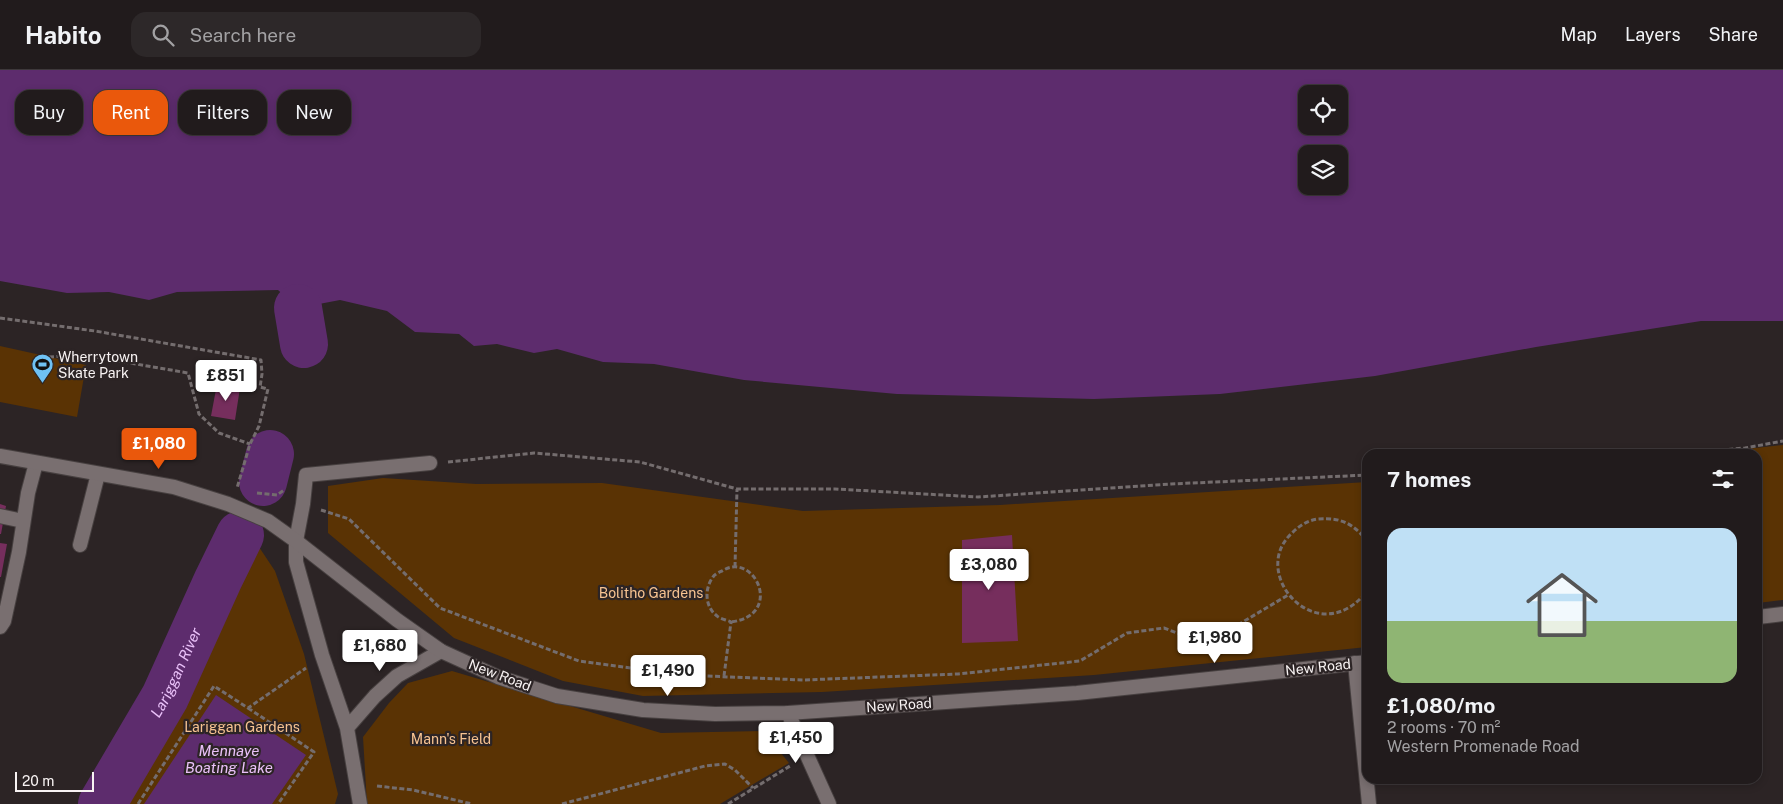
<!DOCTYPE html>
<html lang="en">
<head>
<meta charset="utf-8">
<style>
	body { margin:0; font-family:"Public Sans",sans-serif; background:#2d2829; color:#f1f3f6; height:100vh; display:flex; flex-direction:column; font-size:19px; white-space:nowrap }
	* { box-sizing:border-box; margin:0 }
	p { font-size:16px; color:#a2a1a3 }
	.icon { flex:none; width:28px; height:28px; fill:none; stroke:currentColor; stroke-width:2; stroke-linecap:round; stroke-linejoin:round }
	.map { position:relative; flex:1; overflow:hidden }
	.panel { position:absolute; left:1362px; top:379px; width:400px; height:335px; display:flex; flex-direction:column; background:#211b1c; border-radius:15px; box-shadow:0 2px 8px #0003,0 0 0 1px #3e393b }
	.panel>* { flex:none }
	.hud { position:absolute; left:15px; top:20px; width:475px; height:45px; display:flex; gap:10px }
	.tools { position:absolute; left:1298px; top:15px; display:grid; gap:10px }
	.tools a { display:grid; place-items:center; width:50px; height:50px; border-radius:10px; background:#211b1c; box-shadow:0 2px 8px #0003,0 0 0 1px #3e393b; font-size:25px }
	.scale { position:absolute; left:15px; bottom:12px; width:79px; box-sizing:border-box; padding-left:5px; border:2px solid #f8f3f3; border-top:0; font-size:14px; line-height:18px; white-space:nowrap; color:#f8f3f3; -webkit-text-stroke:4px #2c2425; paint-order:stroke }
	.price { position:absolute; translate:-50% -42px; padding:0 11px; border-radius:5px; background:#fff; color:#222; font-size:16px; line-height:32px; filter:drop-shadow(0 1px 2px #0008) }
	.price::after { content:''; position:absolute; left:50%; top:30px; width:15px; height:11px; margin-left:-8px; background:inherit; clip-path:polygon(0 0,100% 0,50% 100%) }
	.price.selected { background:#ea580c; color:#fff }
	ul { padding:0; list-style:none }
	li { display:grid; align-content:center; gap:10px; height:265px; padding:0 25px }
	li+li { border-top:1px solid #3e393b }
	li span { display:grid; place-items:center; height:155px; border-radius:15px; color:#555 }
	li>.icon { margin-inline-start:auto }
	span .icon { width:90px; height:90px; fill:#fffc; stroke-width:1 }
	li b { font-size:21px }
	h2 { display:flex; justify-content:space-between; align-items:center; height:60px; padding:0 25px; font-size:21px }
	.chip { padding:0 18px; border-radius:15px; background:#211b1c; box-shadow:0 2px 8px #0003,0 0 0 1px #3e393b; font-size:18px; line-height:45px }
	.chip.selected { background:#ea580c; color:#fff }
	header { display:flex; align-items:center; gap:30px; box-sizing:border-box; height:70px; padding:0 25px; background:#211b1c; border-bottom:1px solid #3e393b }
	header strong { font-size:24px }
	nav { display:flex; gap:28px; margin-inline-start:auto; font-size:18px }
	.search { width:350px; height:45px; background:#2d2829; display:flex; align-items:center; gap:12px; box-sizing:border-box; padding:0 18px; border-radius:15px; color:#a2a1a3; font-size:19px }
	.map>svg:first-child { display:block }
	.green { fill:#5a3304 }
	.water { fill:#5d2c6d; fill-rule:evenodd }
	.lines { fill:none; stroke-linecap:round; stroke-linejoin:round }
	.river { stroke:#5d2c6d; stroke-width:48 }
	.building { fill:#762e5d }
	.service-casing { stroke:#474040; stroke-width:16 }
	.minor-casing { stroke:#474040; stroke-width:16 }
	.tertiary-casing { stroke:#474040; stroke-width:16 }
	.path { stroke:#746d6e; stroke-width:3; stroke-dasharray:5 2.5; stroke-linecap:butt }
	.service { stroke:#796f70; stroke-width:14 }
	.minor { stroke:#796f70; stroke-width:14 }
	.tertiary { stroke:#796f70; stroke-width:14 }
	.labels { text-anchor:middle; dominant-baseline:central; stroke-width:4.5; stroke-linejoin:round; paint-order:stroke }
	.poi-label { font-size:14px; fill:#f8f3f3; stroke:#2c2425; text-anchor:start }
	.park-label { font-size:14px; fill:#f7c391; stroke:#2c2425 }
	.street-label { font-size:14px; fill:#f8f3f3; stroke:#2c2425 }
	.water-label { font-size:15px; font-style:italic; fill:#eac1f9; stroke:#2c2425 }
</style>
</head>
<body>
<header>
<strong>Habito</strong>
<div class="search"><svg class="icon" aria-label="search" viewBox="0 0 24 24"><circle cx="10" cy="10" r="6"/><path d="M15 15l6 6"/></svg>Search here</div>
<nav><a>Map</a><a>Layers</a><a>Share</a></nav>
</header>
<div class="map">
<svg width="1783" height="734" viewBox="0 0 1783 734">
	<rect width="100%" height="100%" fill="#2c2425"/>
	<!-- green -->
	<path class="green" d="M0,276L86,295L77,347L0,332Z
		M1783,375V530L1758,533V384H1702Z
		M383,408L476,414L602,413L803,441L1000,435L1367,412V577L1094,605L822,622L643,626L563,611L454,568L328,463V416Z
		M259,477L275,501L304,584L338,724L335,734H106L169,630L230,510Z
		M452,601L661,663L763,661L789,693L720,734H367L363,667L389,633L408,613Z"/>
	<!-- water -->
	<path class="water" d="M0,0H1783V251H1701L1536,277L1375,306L1220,324L1094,329L897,324L744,310L654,294L603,292L557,279L534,283L497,274L474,276L459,264L415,262L387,241L340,230L298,238L278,220L177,222L149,230L109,222L67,223L0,211ZM1306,24H1339V56H1306ZM1306,84H1339V116H1306Z
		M216,625L306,685L272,734H144Z"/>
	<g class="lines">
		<!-- river -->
		<g class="river">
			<path d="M298,238L304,274"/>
			<path d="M263,412L270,384"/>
			<path id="s1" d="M102,734L165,627L218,510L240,465"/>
		</g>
	</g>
	<!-- building -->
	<path class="building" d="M217,314L240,318L235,350L211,346Z
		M0,434L6,436L1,464H0Z
		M1012,465L1018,571L962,573V470Z
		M0,473L7,474L1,507H0Z"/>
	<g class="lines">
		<defs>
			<path id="service" d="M0,446L23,451
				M296,471L303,434L306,405L430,393
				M80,475L98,404
				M0,557L4,551L19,482L28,423L36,393"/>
			<path id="minor" d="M296,471V492L322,585L347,658L360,734
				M1355,593L1369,734
				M788,643L829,734
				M347,658L375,626L397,606L441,581"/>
			<path id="tertiary" d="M0,386L174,417L228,434L268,451L296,471L397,550L441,581L498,607L557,626L643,640L715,644L788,643L1077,623L1368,592
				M1758,547L1783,544"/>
		</defs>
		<!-- service casing -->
		<use href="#service" class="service-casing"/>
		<!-- minor casing -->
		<use href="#minor" class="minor-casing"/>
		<!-- tertiary casing -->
		<use href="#tertiary" class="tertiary-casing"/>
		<!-- path -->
		<path class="path" d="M0,248L95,261L261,290L262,304L260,317L268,319L259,356L250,374L237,418
			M49,287L84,285L188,303L199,344L219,363L250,374
			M1676,384L1745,378L1783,371
			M448,392L534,383L640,392L737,419H835L978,427L1171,414L1368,405
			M257,423L277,425L284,420
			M321,440L349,449L440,538L579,591L682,605L803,610L958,604L1080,591L1127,563L1164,558L1206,574L1288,525
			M1368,472C1354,454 1341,447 1318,449C1308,450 1299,456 1292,463C1247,504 1319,584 1368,520
			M735,497L737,419
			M724,606L731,552C727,550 720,549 717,546C705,537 704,519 713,507C714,505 719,502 722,501C754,480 785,545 731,552
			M248,638L314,682L278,734
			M377,716L413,720L472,734
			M138,734L214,616L248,638L306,598
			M562,734L705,696L725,694L735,700L753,718
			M728,734L790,696"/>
		<!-- service -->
		<use href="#service" class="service"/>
		<!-- minor -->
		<use href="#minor" class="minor"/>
		<!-- tertiary -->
		<use href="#tertiary" class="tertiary"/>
	</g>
	<!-- icons -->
	<defs>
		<symbol id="stadium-pin" viewBox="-11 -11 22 30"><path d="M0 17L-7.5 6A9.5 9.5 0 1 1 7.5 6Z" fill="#6fc2f4" stroke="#2c2425"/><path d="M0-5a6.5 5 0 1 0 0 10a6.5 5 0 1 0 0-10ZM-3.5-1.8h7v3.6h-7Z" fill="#111"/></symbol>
	</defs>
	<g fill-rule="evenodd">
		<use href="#stadium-pin" x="30" y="282" width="25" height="34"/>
	</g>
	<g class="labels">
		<!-- poi labels -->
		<g class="poi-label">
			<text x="58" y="287">Wherrytown<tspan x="58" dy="16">Skate Park</tspan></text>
		</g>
		<!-- park labels -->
		<g class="park-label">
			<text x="651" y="523">Bolitho Gardens</text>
			<text x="242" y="657">Lariggan Gardens</text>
			<text x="451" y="669">Mann's Field</text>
		</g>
		<!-- street labels -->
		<g class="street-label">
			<text transform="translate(1318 597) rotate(-6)">New Road</text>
			<text transform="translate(500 605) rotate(21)">New Road</text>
			<text transform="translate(899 635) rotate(-4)">New Road</text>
		</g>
		<!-- water labels -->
		<g class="water-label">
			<text stroke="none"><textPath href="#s1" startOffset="151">Lariggan River</textPath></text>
			<text x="229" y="680">Mennaye<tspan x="229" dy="17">Boating Lake</tspan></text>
		</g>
	</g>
</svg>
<div class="tools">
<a><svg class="icon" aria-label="locate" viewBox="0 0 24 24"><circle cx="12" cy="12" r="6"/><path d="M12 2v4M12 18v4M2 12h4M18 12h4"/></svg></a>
<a><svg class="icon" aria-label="layers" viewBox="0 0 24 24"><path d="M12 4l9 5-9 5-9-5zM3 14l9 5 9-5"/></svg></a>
</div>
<div class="scale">20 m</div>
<b class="price" style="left:226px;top:332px">£851</b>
<b class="price selected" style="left:159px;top:400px">£1,080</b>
<b class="price" style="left:989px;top:521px">£3,080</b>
<b class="price" style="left:1215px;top:594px">£1,980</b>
<b class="price" style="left:380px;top:602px">£1,680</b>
<b class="price" style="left:668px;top:627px">£1,490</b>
<b class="price" style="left:796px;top:694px">£1,450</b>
<div class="hud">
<a class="chip">Buy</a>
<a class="chip selected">Rent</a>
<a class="chip">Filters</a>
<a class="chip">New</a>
</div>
<section class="panel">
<h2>7 homes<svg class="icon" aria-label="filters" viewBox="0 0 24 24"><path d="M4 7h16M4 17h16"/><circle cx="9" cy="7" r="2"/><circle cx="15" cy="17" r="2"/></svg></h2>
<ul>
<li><span style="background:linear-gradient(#bfe0f5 60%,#8fb573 0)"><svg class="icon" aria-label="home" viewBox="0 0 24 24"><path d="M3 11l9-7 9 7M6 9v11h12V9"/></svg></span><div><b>£1,080/mo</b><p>2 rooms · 70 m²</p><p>Western Promenade Road</p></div></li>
</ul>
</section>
</div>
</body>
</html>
